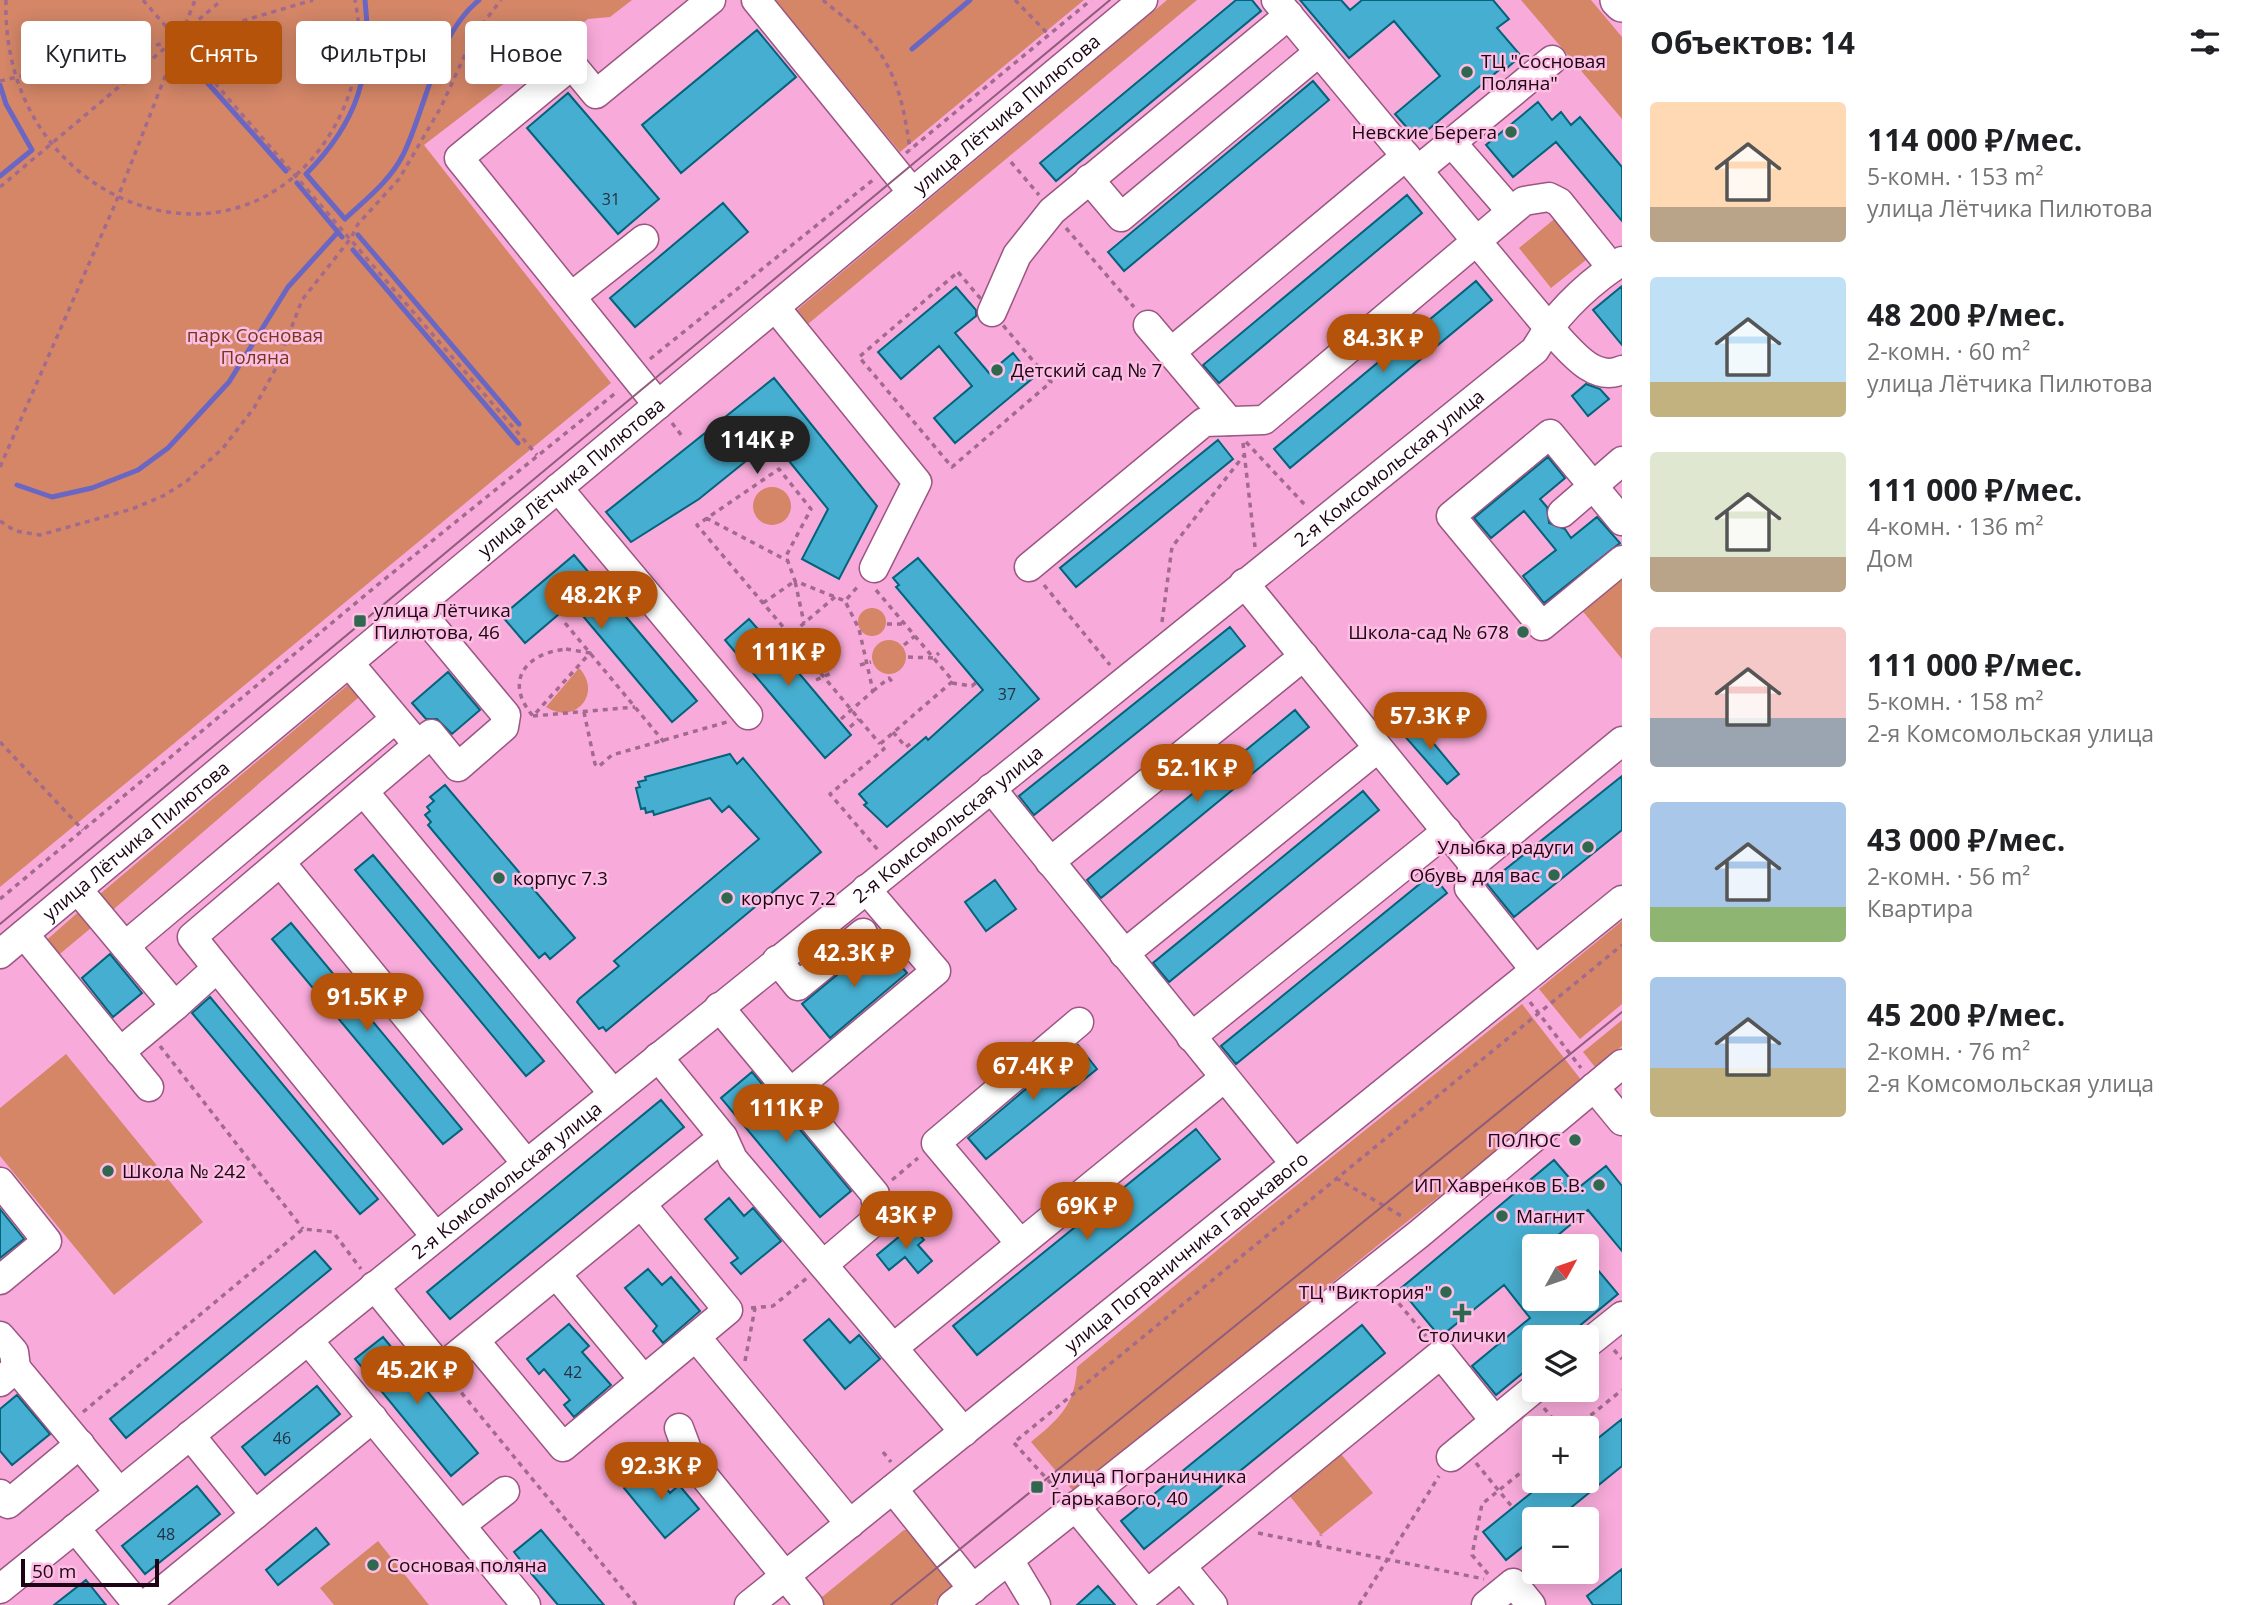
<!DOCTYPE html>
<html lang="ru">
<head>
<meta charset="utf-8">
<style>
	body { margin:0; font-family:"Open Sans",sans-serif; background:#f2f2f2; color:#202124; height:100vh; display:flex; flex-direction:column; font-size:26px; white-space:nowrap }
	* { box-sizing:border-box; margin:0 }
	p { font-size:23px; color:#757577 }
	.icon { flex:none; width:38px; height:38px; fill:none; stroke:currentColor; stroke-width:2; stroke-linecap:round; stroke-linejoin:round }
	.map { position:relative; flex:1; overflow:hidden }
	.panel { display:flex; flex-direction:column; background:#fff; width:630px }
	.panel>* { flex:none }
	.hud { position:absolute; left:21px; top:21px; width:665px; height:63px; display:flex; gap:14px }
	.needle { width:46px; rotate:50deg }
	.controls { position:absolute; left:1522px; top:1234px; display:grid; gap:14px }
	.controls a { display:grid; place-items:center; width:77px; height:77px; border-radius:7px; background:#fff; box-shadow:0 4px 18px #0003; font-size:35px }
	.scale { position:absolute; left:21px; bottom:18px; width:138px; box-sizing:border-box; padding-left:7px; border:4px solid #1c0414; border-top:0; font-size:19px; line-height:24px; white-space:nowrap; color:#1c0414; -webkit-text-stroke:5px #fdbee3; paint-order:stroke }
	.price { position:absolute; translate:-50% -60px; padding:0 16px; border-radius:24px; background:#b45309; color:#fff; font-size:23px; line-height:46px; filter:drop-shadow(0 2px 4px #0008) }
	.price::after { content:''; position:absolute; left:50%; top:42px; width:21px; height:16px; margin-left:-10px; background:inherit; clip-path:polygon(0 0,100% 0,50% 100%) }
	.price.selected { background:#222; color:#fff }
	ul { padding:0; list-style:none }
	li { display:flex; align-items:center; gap:21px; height:175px; padding:0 28px }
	li span { display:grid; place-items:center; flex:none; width:196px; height:140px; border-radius:7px; color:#555 }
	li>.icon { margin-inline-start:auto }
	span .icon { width:84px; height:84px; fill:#fffc; stroke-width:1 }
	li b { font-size:30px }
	h2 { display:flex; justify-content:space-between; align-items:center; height:84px; padding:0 28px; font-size:30px }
	.chip { padding:0 24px; border-radius:7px; background:#fff; box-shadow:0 4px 18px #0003; font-size:24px; line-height:63px }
	.chip.selected { background:#b45309; color:#fff }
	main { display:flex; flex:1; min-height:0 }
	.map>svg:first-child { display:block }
	.green { fill:#d48667 }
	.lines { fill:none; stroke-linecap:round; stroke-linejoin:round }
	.stream { stroke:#6a66c3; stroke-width:5 }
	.building { fill:#46afd1; stroke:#02637b; stroke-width:2 }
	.minor-casing { stroke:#9b5682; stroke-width:31 }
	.major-casing { stroke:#9b5682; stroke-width:38 }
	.path { stroke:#a26a8d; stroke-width:3.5; stroke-dasharray:5 5; stroke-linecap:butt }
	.minor { stroke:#fff; stroke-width:28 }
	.major { stroke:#fff; stroke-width:35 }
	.tram { stroke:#905c7c; stroke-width:2 }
	.poi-dot { fill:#2f674f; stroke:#fdbee3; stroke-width:2.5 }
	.labels { text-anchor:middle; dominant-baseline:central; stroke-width:5; stroke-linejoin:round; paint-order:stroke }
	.number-label { font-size:16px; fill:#262f43 }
	.poi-label { font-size:19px; fill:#1c0414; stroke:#fdbee3; text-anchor:start }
	.street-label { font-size:19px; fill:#1c0414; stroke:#fdbee3 }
	.park-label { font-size:19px; fill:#793719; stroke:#fdbee3 }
</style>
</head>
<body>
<main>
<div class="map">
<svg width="1622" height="1605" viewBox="0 0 1622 1605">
	<rect width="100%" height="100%" fill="#f8abda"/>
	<!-- green -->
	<path class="green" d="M0,0H632L610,17L588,19L424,145L611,383L0,887Z
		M775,0H1084L900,152Z
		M1167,0H1197L802,329L791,315Z
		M1521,0H1591L1622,37V119Z
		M1558,216L1591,256L1551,288L1519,248Z
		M753 506a19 19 0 1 1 38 0a19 19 0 1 1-38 0Z
		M1622,565V659L1576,603Z
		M858 622a14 14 0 1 1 28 0a14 14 0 1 1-28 0Z
		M872 657a17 17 0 1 1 34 0a17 17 0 1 1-34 0Z
		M579,668C603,693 575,726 546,707Z
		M356,678L366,691L107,915L94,899Z
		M84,907L97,923L55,958L42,944Z
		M1622,921V1004L1580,1039L1539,989Z
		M1522,1004L1582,1081L1580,1085L1394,1232L1075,1493L1031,1442C1060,1418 1075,1405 1077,1367L1251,1222Z
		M1622,1020V1046L1595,1067L1583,1052Z
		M66,1054L203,1222L114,1295L0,1156V1108Z
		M1341,1454L1373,1493L1321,1535L1289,1495Z
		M904,1530H910L954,1584L949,1593L934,1605H822V1597Z
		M378,1541L429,1605H334L320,1588Z"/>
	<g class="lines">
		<!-- stream -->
		<path class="stream" d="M365,0C373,72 358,122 306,174L345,219C366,199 389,182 403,155C427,106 435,36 479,0
			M912,49L970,0
			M196,70L286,171
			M0,85L6,104L32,150L0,176
			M297,183L342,237
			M358,235L519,424
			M353,250L518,443
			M17,485L52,497L92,488L138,470L168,448L229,382L288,287L338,232"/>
	</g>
	<!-- building -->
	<path class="building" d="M1236,0H1252L1261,11L1056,181L1040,163Z
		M1300,0H1341L1350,10L1362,0H1493L1509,19L1497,28L1521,56L1507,68L1505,65L1417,139L1395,114L1440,76L1394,21L1349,58Z
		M757,30L796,77L681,173L642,125Z
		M1313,81L1329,100L1124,271L1108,252Z
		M568,93L659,199L618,234L527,128Z
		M1538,102L1552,120L1561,112L1571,125L1580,117L1622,167V221L1556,142L1513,177L1486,145Z
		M1407,195L1422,213L1219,383L1203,365Z
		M723,203L748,232L635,327L610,298Z
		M1476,281L1492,300L1290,468L1274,449Z
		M1622,286V345L1593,310Z
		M956,287L976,310V316L955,333L989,373L1013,353L1033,378L955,443L934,418L972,386L939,346L901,379L878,352Z
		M774,378L877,506L839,579L802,559L828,509L772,440L699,499L631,542L606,512Z
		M1586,384L1600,389L1609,399L1588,416L1572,396Z
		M1218,440L1233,459L1076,587L1060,568Z
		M1548,457L1565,478L1540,499L1547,507L1549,523L1565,529L1571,538L1597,517L1620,543L1544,603L1523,576L1556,550L1524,511L1491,538L1474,518Z
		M574,555L697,701L672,722L572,603L525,643L502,616Z
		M918,558L1039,699L887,827L864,805L867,803L859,794L926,737L928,740L983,690L896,587L899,585L893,578Z
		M749,619L764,636L766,634L851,735L825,758L725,640Z
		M1230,627L1245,646L1034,815L1019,796Z
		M448,672L480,710L452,734L437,719H426L412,703Z
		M1295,710L1309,727L1101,898L1087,880Z
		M1415,721L1459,774L1447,784L1401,732Z
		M730,754L737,764L743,758L821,852L606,1031L603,1027L599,1029L577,1002L579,999L619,966L614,961L759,839L729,806L722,812L710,798L654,815L653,811L646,813L645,808L641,809L636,788L640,787L638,782L646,780L645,777Z
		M1622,776V830L1514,917L1487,884Z
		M445,785L575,938L550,959L545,953L539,958L428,825L431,822L425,815L430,811L427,807L434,801L430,797Z
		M1363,791L1379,810L1169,982L1153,963Z
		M373,855L544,1061L526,1076L355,870Z
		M1432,874L1447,893L1236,1064L1221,1046Z
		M995,880L1016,909L986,931L965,902Z
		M291,923L462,1129L443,1144L272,939Z
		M879,940L907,973L830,1038L802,1004Z
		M110,954L142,993L113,1017L82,978Z
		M210,997L378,1199L360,1214L192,1013Z
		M1078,1045L1097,1069L986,1159L968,1138Z
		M752,1072L851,1191L820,1217L721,1098Z
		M661,1100L684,1127L450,1319L427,1292Z
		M1196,1129L1220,1159L977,1355L953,1326Z
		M1554,1160L1578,1188L1606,1166L1622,1186V1251L1588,1210L1545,1246H1535V1298H1587V1277L1597,1269L1618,1294L1566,1337H1535V1363L1496,1395L1472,1366L1530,1318L1504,1285L1440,1337L1400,1289Z
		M729,1198L744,1216L753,1208L781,1241L741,1274L731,1263L738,1258L705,1219Z
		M0,1209L24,1239L0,1258Z
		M912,1226L924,1240L918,1245L932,1261L918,1273L905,1257L889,1270L877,1255Z
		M315,1251L331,1269L126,1438L110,1419Z
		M648,1269L662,1285L671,1277L700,1311L663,1343L653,1331L657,1326L625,1288Z
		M829,1319L850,1343L859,1335L880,1359L845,1389L804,1340Z
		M569,1324L589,1346L582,1352L611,1385L574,1417L564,1405L570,1400L544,1369L539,1374L527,1359Z
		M1362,1325L1385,1353L1144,1549L1121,1521Z
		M383,1337L478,1453L451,1476L355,1359Z
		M317,1386L340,1414L265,1475L242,1447Z
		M17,1395L50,1434L12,1465L0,1451V1409Z
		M1622,1419V1466L1557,1519H1535V1537L1506,1560L1483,1532L1547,1480H1587V1447Z
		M648,1467L670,1493L679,1485L699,1509L665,1538L624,1488Z
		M197,1486L220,1514L145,1574L122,1546Z
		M316,1528L329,1544L278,1585L266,1570Z
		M541,1530L604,1605H558L530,1572L514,1552Z
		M1622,1569V1605H1593L1587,1596Z
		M86,1580L106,1605H54Z
		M1098,1586L1115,1605H1077Z"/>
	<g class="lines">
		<defs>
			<g id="minor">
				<path d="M756,0L912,192"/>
				<path d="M1276,0L1548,327C1567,346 1592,384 1622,370"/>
				<path d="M1451,142L1511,211"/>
				<path d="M1418,170L1552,60"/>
				<path d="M1089,179L1121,217L1319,52"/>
				<path d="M572,296L644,239"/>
				<path d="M775,307L917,482L874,568"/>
				<path d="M992,312L1017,255L1052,211L1289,15"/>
				<path d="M1148,325L1229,421"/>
				<path d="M1171,352L1406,156"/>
				<path d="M658,405L459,158L572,65L596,94L711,0"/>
				<path d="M558,488L748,715"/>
				<path d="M1562,513L1622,461"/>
				<path d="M1622,521L1550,434L1451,516L1542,626L1622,560"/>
				<path d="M1029,567L1204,422L1264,420L1524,201L1549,197L1559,202L1612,268"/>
				<path d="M1244,583L1473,864L1622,741"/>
				<path d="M416,607L506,715L504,727L458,767L431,734L418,745"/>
				<path d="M991,788L1295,1164"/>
				<path d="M364,792L612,1092"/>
				<path d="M1050,862L1304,656"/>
				<path d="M281,863L526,1163"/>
				<path d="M1473,864L1469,888L1535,970"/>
				<path d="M78,890L175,1006L217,968L192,937L418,745L349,663"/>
				<path d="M24,934L149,1087"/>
				<path d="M125,946L395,719"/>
				<path id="s1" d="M0,954L1143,0"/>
				<path d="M1124,954L1378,748"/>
				<path d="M777,960L798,986L863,933"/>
				<path d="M217,968L436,1237"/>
				<path d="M719,1007L875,1194L878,1218L823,1265L964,1432"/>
				<path d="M1191,1037L1447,831"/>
				<path d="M120,1052L175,1006"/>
				<path d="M1594,1087L1622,1121"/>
				<path d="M790,1093L936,971L866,889"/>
				<path d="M723,1137L733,1159L823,1265"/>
				<path d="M0,1182L47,1241L0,1280"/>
				<path d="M1020,1243L936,1143L1079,1022"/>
				<path d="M556,1274L644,1380"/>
				<path d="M374,1286L441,1368L723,1137L658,1057"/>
				<path d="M0,1336L14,1352L16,1368"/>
				<path d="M696,1337L850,1524"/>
				<path d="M308,1340L526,1605"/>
				<path d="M475,1341L563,1447L728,1310L641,1204"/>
				<path d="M1587,1344L1622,1316"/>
				<path d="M893,1348L1224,1078"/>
				<path d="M0,1382L16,1368L119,1492"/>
				<path d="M679,1428L691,1460L809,1605"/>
				<path d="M190,1435L255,1515"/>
				<path d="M1451,1457L1535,1388"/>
				<path d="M893,1489L973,1589"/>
				<path d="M0,1494L8,1504L80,1444"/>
				<path d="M1075,1506L1147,1594L1441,1354L1495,1421"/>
				<path d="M461,1525L505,1491"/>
				<path d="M75,1528L138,1605"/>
				<path d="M1009,1560L1036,1605"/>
				<path d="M1181,1566L1213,1605"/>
				<path id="s2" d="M0,1589L1535,350C1556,313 1586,285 1622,261"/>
				<path d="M145,1605L373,1418"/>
				<path id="s3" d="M749,1605L1622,900"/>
				<path d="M952,1605L1419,1234L1622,1064"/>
				<path d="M1486,1605L1513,1583L1531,1605"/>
			</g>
			<path id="major" d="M1618,0L1622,4"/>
		</defs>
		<!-- minor casing -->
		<use href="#minor" class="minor-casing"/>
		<!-- major casing -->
		<use href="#major" class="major-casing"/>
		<!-- path -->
		<path class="path" d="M6,0C0,211 253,297 341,114C358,78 363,39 355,0
			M143,0L537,455
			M823,0C836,12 852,22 865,35C897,68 904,106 910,150
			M1015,0L1049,35
			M0,81L178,40L313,0
			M906,153L1091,0
			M1011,162L1039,195
			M0,187L222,0
			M1066,228L1134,307
			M958,272L1051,382L952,467L859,357Z
			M650,359L873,180
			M672,423L682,436
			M1246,442L1305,505
			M1243,443L1255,547
			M0,467L116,202L195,0
			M706,518L788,561
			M0,521L15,531L40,535L132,509L163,496L187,481L223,448L254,408L276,368L302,300L351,238L358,224L399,179L441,107L474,35L501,0
			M1044,585L1110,665
			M876,590L953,681L880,744L884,749L830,794L878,850
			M835,597L790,635L697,525L779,469L811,509L786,556L795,581L845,601L859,585
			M763,603L795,581L804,623
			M1162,622L1172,547L1245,454
			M565,623L664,742
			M887,624H905
			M904,645L915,636
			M566,649L590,653L533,716C503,681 526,653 566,649Z
			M815,652L818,670
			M908,657L933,658L939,653
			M808,658L880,744
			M860,665L871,662
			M816,680L834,672
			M952,683L972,686L979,680
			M873,691L889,678L894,684
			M584,712L595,764L598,767L612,755L727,722
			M533,716L635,707
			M841,719L873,691L859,629L845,601
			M850,727L859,719
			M893,732L906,747L914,741
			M0,742L83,830
			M0,899L375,587L618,391
			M1530,1002L1581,1068
			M160,1046L303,1229
			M1336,1178L1405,1218
			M892,1180L918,1158
			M1386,1288L1426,1336
			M751,1308L773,1306L807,1278
			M1614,1350L1622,1359
			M745,1361L755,1308
			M455,1385L636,1605
			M1544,1408L1560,1428
			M83,1412L303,1229L333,1232L361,1269
			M1575,1428L1622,1390
			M1017,1440L1622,945
			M1014,1443L1058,1491
			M883,1452L891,1462
			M1476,1463L1513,1508
			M1258,1533L1484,1579
			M1317,1545L1321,1535
			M1488,1574L1472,1555L1482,1504L1535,1461
			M1359,1605L1439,1476"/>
		<!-- minor -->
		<use href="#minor" class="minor"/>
		<!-- major -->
		<use href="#major" class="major"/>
		<!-- tram -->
		<path class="tram" d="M0,924C368,614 741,309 1110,0
			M891,1605L1622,1012"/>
	</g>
	<!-- markers -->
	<g class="poi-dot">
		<circle cx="1467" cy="72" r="7"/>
		<circle cx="1511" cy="132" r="7"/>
		<circle cx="997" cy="370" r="7"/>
		<rect x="353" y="614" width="14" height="14" rx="3.5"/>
		<circle cx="1523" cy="632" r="7"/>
		<circle cx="1588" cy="847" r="7"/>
		<circle cx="1554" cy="875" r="7"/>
		<circle cx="499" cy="878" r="7"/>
		<circle cx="727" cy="898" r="7"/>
		<circle cx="1575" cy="1140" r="7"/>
		<circle cx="108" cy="1171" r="7"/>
		<circle cx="1599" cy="1185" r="7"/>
		<circle cx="1502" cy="1216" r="7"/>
		<circle cx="1446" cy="1292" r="7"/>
		<path d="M1458.5 1302.5h7v7h7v7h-7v7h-7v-7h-7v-7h7z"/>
		<rect x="1030" y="1480" width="14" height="14" rx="3.5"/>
		<circle cx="373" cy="1565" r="7"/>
	</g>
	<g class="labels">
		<!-- number labels -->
		<g class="number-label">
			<text x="611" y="199">31</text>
			<text x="1007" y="694">37</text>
			<text x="573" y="1372">42</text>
			<text x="282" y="1438">46</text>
			<text x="166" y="1534">48</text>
		</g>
		<!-- poi labels -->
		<g class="poi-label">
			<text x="1481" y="61">ТЦ "Сосновая<tspan x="1481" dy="22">Поляна"</tspan></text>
			<text x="1497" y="132" text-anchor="end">Невские Берега</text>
			<text x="1011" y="370">Детский сад № 7</text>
			<text x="374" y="610">улица Лётчика<tspan x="374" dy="22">Пилютова, 46</tspan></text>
			<text x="1509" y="632" text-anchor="end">Школа-сад № 678</text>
			<text x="1574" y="847" text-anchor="end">Улыбка радуги</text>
			<text x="1540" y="875" text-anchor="end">Обувь для вас</text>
			<text x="513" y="878">корпус 7.3</text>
			<text x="741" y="898">корпус 7.2</text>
			<text x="1561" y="1140" text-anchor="end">ПОЛЮС</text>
			<text x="122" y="1171">Школа № 242</text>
			<text x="1585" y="1185" text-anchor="end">ИП Хавренков Б.В.</text>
			<text x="1516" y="1216">Магнит</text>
			<text x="1432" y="1292" text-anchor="end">ТЦ "Виктория"</text>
			<text x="1462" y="1335" text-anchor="middle">Столички</text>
			<text x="1051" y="1476">улица Пограничника<tspan x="1051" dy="22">Гарькавого, 40</tspan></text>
			<text x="387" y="1565">Сосновая поляна</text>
		</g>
		<!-- street labels -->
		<g class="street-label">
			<text stroke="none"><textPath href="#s1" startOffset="1311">улица Лётчика Пилютова</textPath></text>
			<text stroke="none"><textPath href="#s2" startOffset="1785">2-я Комсомольская улица</textPath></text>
			<text stroke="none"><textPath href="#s1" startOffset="744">улица Лётчика Пилютова</textPath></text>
			<text stroke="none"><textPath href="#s2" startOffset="1218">2-я Комсомольская улица</textPath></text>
			<text stroke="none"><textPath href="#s1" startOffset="177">улица Лётчика Пилютова</textPath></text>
			<text stroke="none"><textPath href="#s2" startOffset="651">2-я Комсомольская улица</textPath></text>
			<text stroke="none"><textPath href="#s3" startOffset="562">улица Пограничника Гарькавого</textPath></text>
		</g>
		<!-- park labels -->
		<g class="park-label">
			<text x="255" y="335">парк Сосновая<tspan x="255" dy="22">Поляна</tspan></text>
		</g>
	</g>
</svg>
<div class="controls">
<a><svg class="needle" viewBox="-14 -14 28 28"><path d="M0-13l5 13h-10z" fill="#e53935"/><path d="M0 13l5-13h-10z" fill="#757577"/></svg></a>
<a><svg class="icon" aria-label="layers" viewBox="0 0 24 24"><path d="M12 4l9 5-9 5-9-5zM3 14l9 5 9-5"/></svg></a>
<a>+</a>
<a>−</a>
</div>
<div class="scale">50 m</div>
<b class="price" style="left:1383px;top:374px">84.3K ₽</b>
<b class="price selected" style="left:757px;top:476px">114K ₽</b>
<b class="price" style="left:601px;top:631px">48.2K ₽</b>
<b class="price" style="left:788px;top:688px">111K ₽</b>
<b class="price" style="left:1430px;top:752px">57.3K ₽</b>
<b class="price" style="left:1197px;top:804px">52.1K ₽</b>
<b class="price" style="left:854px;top:989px">42.3K ₽</b>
<b class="price" style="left:367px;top:1033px">91.5K ₽</b>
<b class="price" style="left:1033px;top:1102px">67.4K ₽</b>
<b class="price" style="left:786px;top:1144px">111K ₽</b>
<b class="price" style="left:1087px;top:1242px">69K ₽</b>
<b class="price" style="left:906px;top:1251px">43K ₽</b>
<b class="price" style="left:417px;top:1406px">45.2K ₽</b>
<b class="price" style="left:661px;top:1502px">92.3K ₽</b>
<div class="hud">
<a class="chip">Купить</a>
<a class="chip selected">Снять</a>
<a class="chip">Фильтры</a>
<a class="chip">Новое</a>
</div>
</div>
<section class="panel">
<h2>Объектов: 14<svg class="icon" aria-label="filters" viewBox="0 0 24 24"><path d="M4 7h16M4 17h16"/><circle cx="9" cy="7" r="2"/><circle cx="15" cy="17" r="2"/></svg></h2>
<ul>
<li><span style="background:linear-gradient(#ffd9b3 75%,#b9a48a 0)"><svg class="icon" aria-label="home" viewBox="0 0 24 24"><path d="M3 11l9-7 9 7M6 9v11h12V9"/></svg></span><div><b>114 000 ₽/мес.</b><p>5-комн. · 153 m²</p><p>улица Лётчика Пилютова</p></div></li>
<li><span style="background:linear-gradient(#bfe0f5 75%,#c2b280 0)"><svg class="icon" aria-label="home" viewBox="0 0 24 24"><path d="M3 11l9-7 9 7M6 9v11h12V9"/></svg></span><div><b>48 200 ₽/мес.</b><p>2-комн. · 60 m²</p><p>улица Лётчика Пилютова</p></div></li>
<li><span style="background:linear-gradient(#dfe7d0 75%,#b9a48a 0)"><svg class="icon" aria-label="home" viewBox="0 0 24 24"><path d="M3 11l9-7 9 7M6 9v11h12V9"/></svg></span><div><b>111 000 ₽/мес.</b><p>4-комн. · 136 m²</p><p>Дом</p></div></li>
<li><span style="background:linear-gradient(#f6c9c9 65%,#9aa5b1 0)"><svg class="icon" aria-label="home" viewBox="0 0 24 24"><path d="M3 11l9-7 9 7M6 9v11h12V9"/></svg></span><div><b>111 000 ₽/мес.</b><p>5-комн. · 158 m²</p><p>2-я Комсомольская улица</p></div></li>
<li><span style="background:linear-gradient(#a9c7e8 75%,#8fb573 0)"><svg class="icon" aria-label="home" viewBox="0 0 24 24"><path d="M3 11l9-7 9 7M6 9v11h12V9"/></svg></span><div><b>43 000 ₽/мес.</b><p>2-комн. · 56 m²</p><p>Квартира</p></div></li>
<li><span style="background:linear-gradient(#a9c7e8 65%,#c2b280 0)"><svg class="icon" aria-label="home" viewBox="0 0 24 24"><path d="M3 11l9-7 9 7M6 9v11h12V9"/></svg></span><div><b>45 200 ₽/мес.</b><p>2-комн. · 76 m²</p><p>2-я Комсомольская улица</p></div></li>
</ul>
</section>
</main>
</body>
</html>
